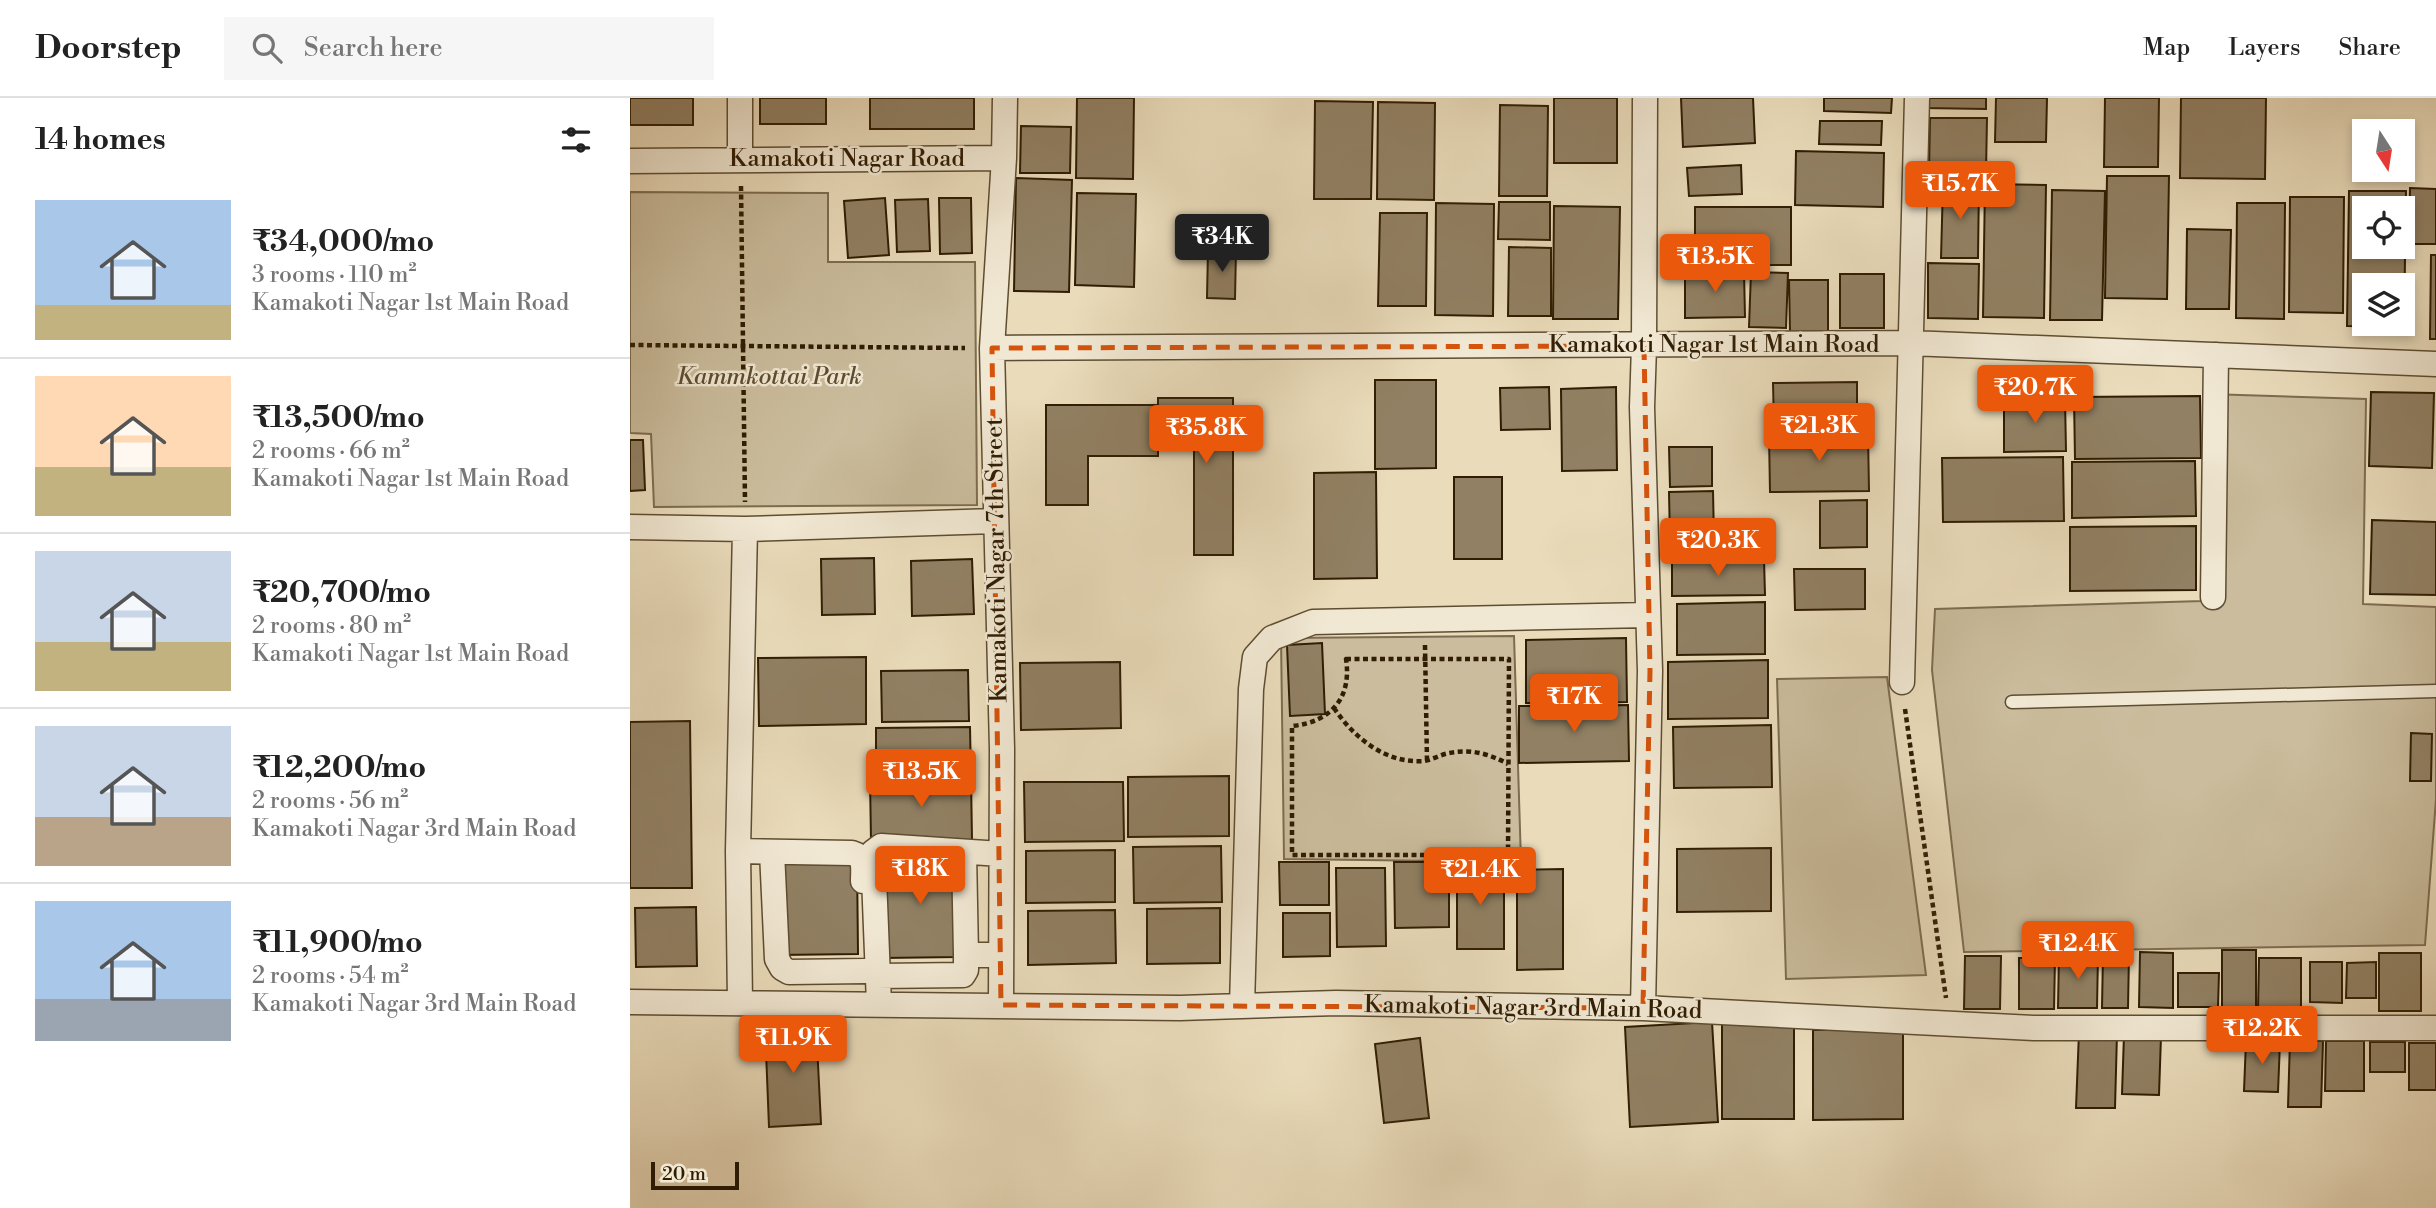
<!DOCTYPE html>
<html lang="en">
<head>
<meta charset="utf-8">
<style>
	body { margin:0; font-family:"Libre Bodoni",serif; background:#f6f6f6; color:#222; height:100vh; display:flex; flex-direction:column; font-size:26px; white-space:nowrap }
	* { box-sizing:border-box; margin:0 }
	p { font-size:23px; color:#767676 }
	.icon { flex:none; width:38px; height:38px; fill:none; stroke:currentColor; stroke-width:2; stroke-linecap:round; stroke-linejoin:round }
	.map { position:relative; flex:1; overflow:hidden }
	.side { display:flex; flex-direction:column; background:#fff; width:630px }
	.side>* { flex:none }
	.needle { width:46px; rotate:168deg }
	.buttons { position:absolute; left:1722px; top:21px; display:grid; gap:14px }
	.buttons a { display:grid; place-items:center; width:63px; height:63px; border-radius:0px; background:#fff; box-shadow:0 4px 10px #0003; font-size:35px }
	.scale { position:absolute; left:21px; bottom:18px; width:88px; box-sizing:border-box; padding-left:7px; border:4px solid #301d04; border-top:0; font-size:19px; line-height:24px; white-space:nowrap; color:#301d04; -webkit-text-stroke:5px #f1e8d3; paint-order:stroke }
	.price { position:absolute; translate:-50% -60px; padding:0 16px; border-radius:7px; background:#ea580c; color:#fff; font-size:23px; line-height:46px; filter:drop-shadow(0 2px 4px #0008) }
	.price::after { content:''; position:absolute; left:50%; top:42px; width:21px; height:16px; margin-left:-10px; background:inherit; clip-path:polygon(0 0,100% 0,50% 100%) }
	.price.current { background:#222; color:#fff }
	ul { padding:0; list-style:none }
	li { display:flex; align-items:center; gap:21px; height:175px; padding:0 35px }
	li+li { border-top:2px solid #e0e0e0 }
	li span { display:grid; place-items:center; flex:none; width:196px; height:140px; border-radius:0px; color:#555 }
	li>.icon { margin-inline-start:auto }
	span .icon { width:84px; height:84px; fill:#fffc; stroke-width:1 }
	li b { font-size:30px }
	h2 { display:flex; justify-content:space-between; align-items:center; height:84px; padding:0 35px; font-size:30px }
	header { display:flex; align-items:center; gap:42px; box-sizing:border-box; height:98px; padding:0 35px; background:#fff; border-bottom:2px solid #e0e0e0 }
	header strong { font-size:33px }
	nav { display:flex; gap:38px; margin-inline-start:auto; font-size:24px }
	.search { width:490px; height:63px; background:#f6f6f6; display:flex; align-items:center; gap:18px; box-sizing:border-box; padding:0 24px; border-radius:0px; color:#767676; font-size:26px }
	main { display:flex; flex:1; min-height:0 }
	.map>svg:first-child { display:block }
	.green { fill:#cabc9c; stroke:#7d6c50; stroke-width:2 }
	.building { fill:#918063; stroke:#301d04; stroke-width:2; fill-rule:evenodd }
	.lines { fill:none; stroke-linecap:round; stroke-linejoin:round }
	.service-casing { stroke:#5e4d32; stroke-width:15 }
	.minor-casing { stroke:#5e4d32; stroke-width:27 }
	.path { stroke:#301d04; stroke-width:4.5; stroke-dasharray:5 3.5; stroke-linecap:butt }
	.service { stroke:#f1e8d3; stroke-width:12 }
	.minor { stroke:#f1e8d3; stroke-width:24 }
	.marked { fill:none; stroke:#d6530b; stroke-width:5; stroke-dasharray:14 9; stroke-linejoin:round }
	.labels { text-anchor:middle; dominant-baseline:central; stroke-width:5; stroke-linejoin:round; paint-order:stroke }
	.street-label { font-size:24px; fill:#301d04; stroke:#f1e8d3 }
	.park-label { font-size:24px; font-style:italic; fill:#5e4d32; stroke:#f1e8d3 }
</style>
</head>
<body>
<header>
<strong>Doorstep</strong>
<div class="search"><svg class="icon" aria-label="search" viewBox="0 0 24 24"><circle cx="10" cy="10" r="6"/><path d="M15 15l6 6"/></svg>Search here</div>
<nav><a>Map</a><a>Layers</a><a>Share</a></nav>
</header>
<main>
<section class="side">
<h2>14 homes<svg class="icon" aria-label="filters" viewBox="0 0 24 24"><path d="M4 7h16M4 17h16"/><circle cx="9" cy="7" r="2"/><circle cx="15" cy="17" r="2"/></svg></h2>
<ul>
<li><span style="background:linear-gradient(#a9c7e8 75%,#c2b280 0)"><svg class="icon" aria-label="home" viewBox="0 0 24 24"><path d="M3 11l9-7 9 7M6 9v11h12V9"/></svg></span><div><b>₹34,000/mo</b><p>3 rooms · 110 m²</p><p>Kamakoti Nagar 1st Main Road</p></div></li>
<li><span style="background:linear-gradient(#ffd9b3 65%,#c2b280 0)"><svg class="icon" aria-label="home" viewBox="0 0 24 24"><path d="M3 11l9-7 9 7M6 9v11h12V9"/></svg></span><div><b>₹13,500/mo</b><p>2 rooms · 66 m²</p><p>Kamakoti Nagar 1st Main Road</p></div></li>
<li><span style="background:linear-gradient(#c9d6e8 65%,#c2b280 0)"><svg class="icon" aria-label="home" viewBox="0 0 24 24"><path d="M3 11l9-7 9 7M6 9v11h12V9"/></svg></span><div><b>₹20,700/mo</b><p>2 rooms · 80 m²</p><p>Kamakoti Nagar 1st Main Road</p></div></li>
<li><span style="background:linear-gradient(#c9d6e8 65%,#b9a48a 0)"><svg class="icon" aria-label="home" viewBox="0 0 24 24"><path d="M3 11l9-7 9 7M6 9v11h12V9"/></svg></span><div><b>₹12,200/mo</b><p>2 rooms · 56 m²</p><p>Kamakoti Nagar 3rd Main Road</p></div></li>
<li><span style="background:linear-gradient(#a9c7e8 70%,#9aa5b1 0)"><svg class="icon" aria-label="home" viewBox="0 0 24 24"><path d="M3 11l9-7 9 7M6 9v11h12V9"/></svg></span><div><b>₹11,900/mo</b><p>2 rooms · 54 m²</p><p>Kamakoti Nagar 3rd Main Road</p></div></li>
</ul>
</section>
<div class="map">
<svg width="1806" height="1110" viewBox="0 0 1806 1110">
	<rect width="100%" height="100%" fill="#eadcbb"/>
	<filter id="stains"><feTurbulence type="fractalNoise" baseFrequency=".00286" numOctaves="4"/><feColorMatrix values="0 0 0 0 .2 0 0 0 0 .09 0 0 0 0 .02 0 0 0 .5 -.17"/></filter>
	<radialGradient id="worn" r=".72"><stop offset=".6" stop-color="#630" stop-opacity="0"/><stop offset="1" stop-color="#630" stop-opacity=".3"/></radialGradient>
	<!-- green -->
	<path class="green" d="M0,94L198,95V164H345L347,407L24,409L21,336L0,335Z
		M1578,296L1736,301L1733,506L1806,509V701L1795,847L1334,854L1302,572L1305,511L1572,503Z
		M884,538L891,764L654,761L651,540Z
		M1257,579L1296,877L1156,881L1147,581Z"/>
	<!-- building -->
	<path class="building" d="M0,0H63V27H0Z
		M130,0H196V26H130Z
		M240,0H344V31H240Z
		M447,0H504L503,81L446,80Z
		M924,0H987V65H924Z
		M1051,0H1123L1125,45L1053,49Z
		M1194,0H1262L1261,15L1194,13Z
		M1295,0H1356V11L1294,10Z
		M1366,0H1417L1416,44H1365Z
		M1475,0H1529L1528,69H1474Z
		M1551,0H1636L1635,81L1550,80Z
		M685,3L743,4L741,101H684Z
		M748,4L805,5L804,102L747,101Z
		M870,7L918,8L917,98H869Z
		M1300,20H1357L1356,74H1299Z
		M1190,23H1252L1251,47L1189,46Z
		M391,28L441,29L440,75H390Z
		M1166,53L1254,55L1253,109L1165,107Z
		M1111,67L1112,96L1059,98L1057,70Z
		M1477,78H1539L1537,201L1475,200Z
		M386,80L442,82L439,194L384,193Z
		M1313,86H1349L1348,160H1311Z
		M1355,86L1416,87L1414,220L1353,219Z
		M1780,90L1806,91V146H1779Z
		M1422,92L1475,93L1472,222H1420Z
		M1719,93H1776L1774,229L1717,228ZM1734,110H1773V149H1734ZM1734,187H1773V226H1734Z
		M447,95L506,96L504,189L445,187Z
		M1660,99H1714L1713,215L1659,214Z
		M255,100L259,157L218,160L214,103Z
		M309,100H341L342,155L310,156Z
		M298,101L300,153L267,154L265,102Z
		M869,104H920V142L868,141Z
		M806,105L864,106L863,218L805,217Z
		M1607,105H1655L1654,221L1606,220Z
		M924,108L990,109L988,221H923Z
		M1065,109H1161V167H1065Z
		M750,115H797L796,208H748Z
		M1557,131L1601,132L1599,211H1556Z
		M879,149L921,150V218H878Z
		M578,151H606L605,201L577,200Z
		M1801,157H1806V241H1800Z
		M1298,165L1349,166L1348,221L1298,220Z
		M1055,173H1114L1115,219L1055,220Z
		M1121,174L1158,175L1156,230L1119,229Z
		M1210,176H1254V230H1210Z
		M1159,182H1198V233L1160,234Z
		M745,282H806V370L745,371Z
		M1227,284V327L1144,328L1143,285Z
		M919,289L920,331L871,332L870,290Z
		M986,289L987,372L932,373L931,291Z
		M1741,294L1804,295L1802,370L1739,368Z
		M1570,298L1571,360L1445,361L1444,299Z
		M528,300H603V457H564V346H528Z
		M1374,301H1435L1436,353L1374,354Z
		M416,307H528V358H458V407H416Z
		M1238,335L1239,393L1140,394L1139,337Z
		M0,342H13L15,392L0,393Z
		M1039,349H1082V388L1040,389Z
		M1433,359L1434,423L1313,424L1312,360Z
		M1565,363L1566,418L1442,420V364Z
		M746,374L747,480L684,481V375Z
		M824,379H872V461H824Z
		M1083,393L1084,442H1040L1039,394Z
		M1237,402V449L1190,450V403Z
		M1742,422L1806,424V497L1740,496Z
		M1566,428V492L1440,493V429Z
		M244,460L245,516L192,517L191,461Z
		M342,461L344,516L282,518L281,463Z
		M1134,461L1135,497L1042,498V462Z
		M1164,471H1235V511L1165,512Z
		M1135,504V556L1047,557V506Z
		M996,540L997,604L896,605V542Z
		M692,545L695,616L660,618L657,547Z
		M236,559V626L129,628L128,560Z
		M1138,562V620L1038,621V564Z
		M490,564L491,630L391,632L390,565Z
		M338,572L339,623L252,624L251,573Z
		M998,607L999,663L889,665V608Z
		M60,623L62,790H0V624Z
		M1141,627L1142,689L1044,690L1043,629Z
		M340,629L341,678L246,679V630Z
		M1781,635L1802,636L1801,683H1780Z
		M599,678V738L498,739V679Z
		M341,680L342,742L241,743L240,681Z
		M394,684H493L494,743L395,744Z
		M591,748L592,804L504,805L503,749Z
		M1141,750V813L1047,814V751Z
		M485,752V804L396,805V753Z
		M252,757H328V859L253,860Z
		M227,760L228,856L149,857L148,761Z
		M649,764H699V807H650Z
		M764,764H819V829L765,830Z
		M827,768H874V851H827Z
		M706,770H755L756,848L707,849Z
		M933,771V871L887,872V772Z
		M66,809L67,868L6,869L5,810Z
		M590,810V865L517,866V811Z
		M485,812L486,865L398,867V813Z
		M653,815H700V858L653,859Z
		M1592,852H1626V911L1592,912Z
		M1510,854L1543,855V910L1509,909Z
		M1749,855H1791V913H1749Z
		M1429,856H1468L1467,910H1428Z
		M1473,856H1499L1498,910H1472Z
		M1335,858H1371L1370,911H1334Z
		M1389,860H1425L1424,911H1389Z
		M1629,860H1671V913L1628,912Z
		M1680,864H1712V905L1680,904Z
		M1746,864V900H1716L1717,865Z
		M1548,875H1589L1588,909H1548Z
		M1092,923H1164V1021H1092Z
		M1082,924L1088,1024L1000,1029L995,929Z
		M186,926L191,1026L139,1029L135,928Z
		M1183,932H1273V1021L1183,1022Z
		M1449,934L1487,935L1485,1010H1446Z
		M1494,937L1531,938L1529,997L1492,996Z
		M790,940L799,1020L754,1025L745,946Z
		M1660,942L1693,943L1691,1009H1658Z
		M1616,943L1650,944L1648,994L1614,993Z
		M1696,943H1734V993H1695Z
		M1740,944H1775V974H1740Z
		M1779,945H1806V992H1779Z"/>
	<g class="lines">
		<defs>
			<path id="service" d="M1382,604L1806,593"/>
			<path id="minor" d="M110,0V62
				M0,63L374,60L375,0
				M362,250L1280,245L1806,266
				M0,429L115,431
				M1583,499L1586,257
				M1272,584L1287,0
				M108,753L222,755C236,759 233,770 233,783
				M142,754L147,861L152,870L159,874L235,873
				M334,755L336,857
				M248,878L333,877L336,872V857H370
				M0,904L550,910L706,905L1013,910L1404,930H1806
				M110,905L108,753L115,431L365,423
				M249,906L243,754L251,748L371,756
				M371,907L372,651L362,250L374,60
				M612,908L621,591L625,559L642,540L683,524L1018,517
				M1013,910L1020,573L1012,309L1014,248L1015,0"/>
		</defs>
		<!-- service casing -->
		<use href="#service" class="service-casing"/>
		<!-- minor casing -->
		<use href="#minor" class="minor-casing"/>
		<!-- path -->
		<path class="path" d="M111,88L115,404
			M0,247L335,250
			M795,547L797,663
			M716,561H879L878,757H662V628C701,624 722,600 716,561Z
			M704,610C724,640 756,666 794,663C801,662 808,658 815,656C838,650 858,655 878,666
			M1275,611L1316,900"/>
		<!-- service -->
		<use href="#service" class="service"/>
		<!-- minor -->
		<use href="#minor" class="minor"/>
	</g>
	<!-- marked area -->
	<path class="marked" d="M1014,248L1020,573L1013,910L371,907L362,250Z"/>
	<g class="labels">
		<!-- street labels -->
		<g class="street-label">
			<text x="217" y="61">Kamakoti Nagar Road</text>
			<text x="1084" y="247">Kamakoti Nagar 1st Main Road</text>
			<text transform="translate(367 462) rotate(-91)">Kamakoti Nagar 7th Street</text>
			<text transform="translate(903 910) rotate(1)">Kamakoti Nagar 3rd Main Road</text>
		</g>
		<!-- park labels -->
		<g class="park-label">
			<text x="139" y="279">Kammkottai Park</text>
		</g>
	</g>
	<rect width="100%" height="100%" filter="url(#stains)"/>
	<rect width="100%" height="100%" fill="url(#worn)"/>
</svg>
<div class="buttons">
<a><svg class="needle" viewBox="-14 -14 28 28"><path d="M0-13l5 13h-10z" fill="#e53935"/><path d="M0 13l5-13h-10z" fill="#767676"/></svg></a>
<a><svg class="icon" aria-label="locate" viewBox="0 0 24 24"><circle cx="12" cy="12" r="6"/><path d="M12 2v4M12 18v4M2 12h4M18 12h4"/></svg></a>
<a><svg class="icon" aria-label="layers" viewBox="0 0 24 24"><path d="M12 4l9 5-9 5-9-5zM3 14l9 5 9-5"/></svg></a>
</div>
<div class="scale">20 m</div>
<b class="price" style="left:1330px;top:123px">₹15.7K</b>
<b class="price current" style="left:592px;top:176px">₹34K</b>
<b class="price" style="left:1085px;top:196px">₹13.5K</b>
<b class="price" style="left:1405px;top:327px">₹20.7K</b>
<b class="price" style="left:1189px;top:365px">₹21.3K</b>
<b class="price" style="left:576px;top:367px">₹35.8K</b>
<b class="price" style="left:1088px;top:480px">₹20.3K</b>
<b class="price" style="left:944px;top:636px">₹17K</b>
<b class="price" style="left:291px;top:711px">₹13.5K</b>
<b class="price" style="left:290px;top:808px">₹18K</b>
<b class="price" style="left:850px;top:809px">₹21.4K</b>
<b class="price" style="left:1448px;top:883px">₹12.4K</b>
<b class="price" style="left:1632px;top:968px">₹12.2K</b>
<b class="price" style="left:163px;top:977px">₹11.9K</b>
</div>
</main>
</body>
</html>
